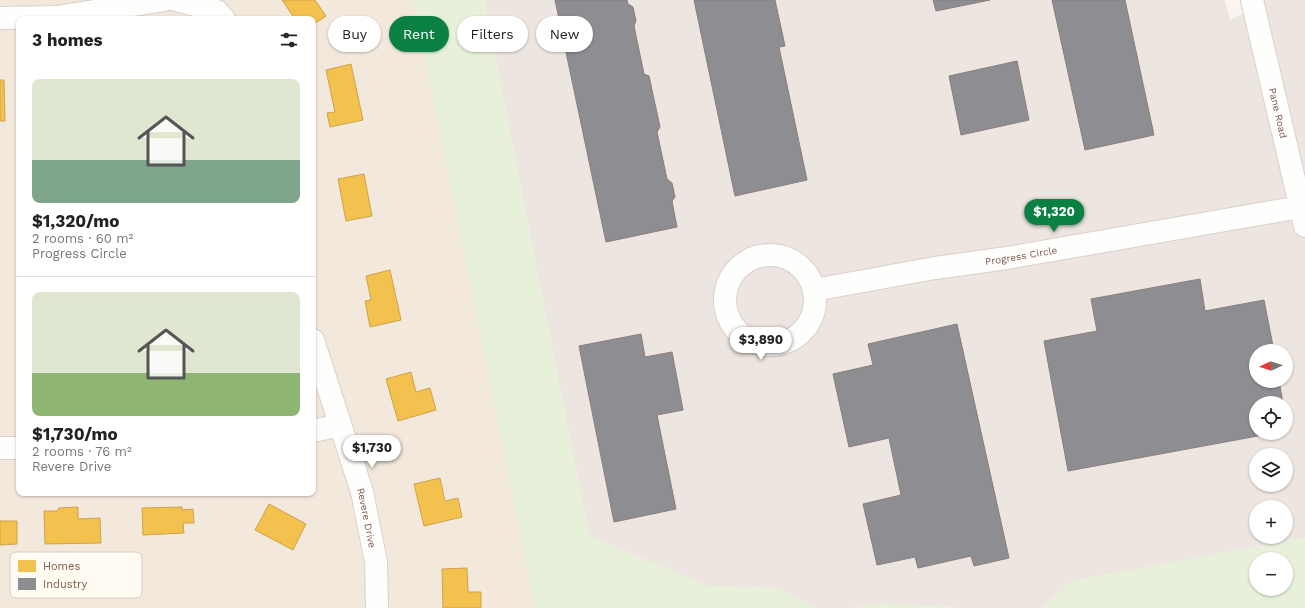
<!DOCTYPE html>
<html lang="en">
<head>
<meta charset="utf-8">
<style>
	body { margin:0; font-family:"Work Sans",sans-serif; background:#f2f2f2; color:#222; height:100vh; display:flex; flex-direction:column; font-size:15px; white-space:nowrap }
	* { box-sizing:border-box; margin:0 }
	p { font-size:13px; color:#767676 }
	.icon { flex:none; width:22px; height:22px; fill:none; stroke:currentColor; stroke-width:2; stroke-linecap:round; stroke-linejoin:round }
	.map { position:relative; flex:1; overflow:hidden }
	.sheet { position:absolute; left:16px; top:16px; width:300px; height:480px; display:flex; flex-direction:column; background:#fff; border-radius:8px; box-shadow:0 1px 3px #0004 }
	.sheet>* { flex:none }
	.guide { position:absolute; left:328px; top:16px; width:380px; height:36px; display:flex; gap:8px }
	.needle { width:26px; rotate:266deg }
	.fabs { position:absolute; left:1249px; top:344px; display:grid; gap:8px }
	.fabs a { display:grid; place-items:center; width:44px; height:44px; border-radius:50%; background:#fff; box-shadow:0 1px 3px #0004; font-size:20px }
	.price { position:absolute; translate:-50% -34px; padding:0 9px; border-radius:14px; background:#fff; color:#222; font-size:13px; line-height:26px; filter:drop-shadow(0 1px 2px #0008) }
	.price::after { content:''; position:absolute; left:50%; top:24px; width:12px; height:9px; margin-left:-6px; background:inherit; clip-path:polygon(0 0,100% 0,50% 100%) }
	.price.active { background:#0b8043; color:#fff }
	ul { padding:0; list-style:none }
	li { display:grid; align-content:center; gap:8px; height:212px; padding:0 16px }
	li+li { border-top:1px solid #e0e0e0 }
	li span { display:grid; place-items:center; height:124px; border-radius:8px; color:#555 }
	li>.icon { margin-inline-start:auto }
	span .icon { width:72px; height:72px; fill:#fffc; stroke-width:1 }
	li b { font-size:17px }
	h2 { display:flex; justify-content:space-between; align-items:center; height:48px; padding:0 16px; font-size:17px }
	.pill { padding:0 14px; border-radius:18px; background:#fff; box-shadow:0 1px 3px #0004; font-size:14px; line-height:36px }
	.pill.active { background:#0b8043; color:#fff }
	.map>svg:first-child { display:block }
	.residential { fill:#f3e8dc; fill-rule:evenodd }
	.industrial { fill:#ede5df; fill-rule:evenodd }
	.green { fill:#e7f1d9; fill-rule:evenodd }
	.homes { fill:#f2c14e; stroke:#cfa24d }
	.industry { fill:#8d8d92; stroke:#887e7c }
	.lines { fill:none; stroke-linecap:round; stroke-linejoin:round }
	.minor-casing { stroke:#d9d0ca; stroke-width:24 }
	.minor { stroke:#fefefc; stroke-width:22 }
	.labels { text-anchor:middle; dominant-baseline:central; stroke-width:4; stroke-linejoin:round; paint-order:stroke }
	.street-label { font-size:10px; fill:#7c5a4a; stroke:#fffaf2 }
	.key { fill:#fffaf2; stroke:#d8cac0; stroke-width:1 }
	.key-label { font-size:11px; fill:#7c5a4a }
</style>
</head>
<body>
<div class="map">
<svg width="1305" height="608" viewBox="0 0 1305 608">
	<rect width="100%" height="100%" fill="#faf5ee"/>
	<!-- residential -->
	<path class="residential" d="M0,0H413L535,608H0ZM19,19H313V493H19Z"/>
	<!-- industrial -->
	<path class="industrial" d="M484,0H1225L1230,20L1259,5L1258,0H1305V538L1073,581L1042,608H962L879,604L852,608H816L777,588L708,586L589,536ZM1256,351H1286V381H1256ZM1256,403H1286V433H1256ZM1256,455H1286V485H1256ZM1256,507H1286V537H1256Z"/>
	<!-- green -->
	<path class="green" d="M413,0H484L589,536L708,586L777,588L816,608H535Z
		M1305,538V608H1042L1073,581ZM1256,559H1286V589H1256Z
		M879,604L962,608H852Z"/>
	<!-- homes -->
	<path class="homes" d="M282,0H315L326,16L313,25V19H295Z
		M351,64L363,120L330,127L327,113L335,112L326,70Z
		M0,80H4L5,121H0Z
		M364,174L372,216L346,221L338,179Z
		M390,270L401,320L370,327L365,301L371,300L366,276Z
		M411,372L416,392L430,388L436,410L398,421L386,379Z
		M440,478L445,501L458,498L462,517L424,526L414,484Z
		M269,504L306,524L293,550L255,530Z
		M78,507V519L100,518L101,543L45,544L44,511H57L59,508Z
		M182,507V510L193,509L194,523H183L184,533L143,535L142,508Z
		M0,521H17V544L0,545Z
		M467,568L468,592H481V608H443L442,569Z"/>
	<!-- industry -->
	<path class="industry" d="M555,0H627L628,4L633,7L636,21L634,26L644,74L649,76L660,127L657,132L667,179L672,183L675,197L672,201L677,227L606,242Z
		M694,0H775L785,46L779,47L807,180L735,196Z
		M933,0H990L936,11Z
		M1052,0H1125L1154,135L1085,150Z
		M1017,61L1029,120L961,135L949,76Z
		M1200,279L1205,311L1264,300L1274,351H1256V381H1279L1283,403H1256V433H1274L1068,471L1044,341L1097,331L1091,299Z
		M957,324L1009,558L974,566L971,556L918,568L915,557L877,565L863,504L901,495L889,438L849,447L833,374L873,365L868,344Z
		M641,334L645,357L672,352L683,410L657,415L676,509L614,522L579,346Z
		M1286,417L1288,430L1286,431Z"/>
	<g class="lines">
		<defs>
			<g id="minor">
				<path d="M176,0L217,11L224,19"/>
				<path id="s1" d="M1252,0L1305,226"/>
				<path d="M0,18L57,17L165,0"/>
				<circle cx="770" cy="300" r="45"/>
				<path id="s2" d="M814,290L935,268L1007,258L1300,207"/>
				<path id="s3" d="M313,340L362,492L376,562L377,608"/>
				<path d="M313,431L340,425"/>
				<path d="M0,448H19"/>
			</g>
		</defs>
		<!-- minor casing -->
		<use href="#minor" class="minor-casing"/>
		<!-- minor -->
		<use href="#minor" class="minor"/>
	</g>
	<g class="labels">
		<!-- street labels -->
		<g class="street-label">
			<text stroke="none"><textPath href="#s1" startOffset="116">Pane Road</textPath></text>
			<text stroke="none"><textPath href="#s2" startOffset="210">Progress Circle</textPath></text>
			<text stroke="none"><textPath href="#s3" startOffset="186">Revere Drive</textPath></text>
		</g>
	</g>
	<!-- legend -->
	<rect x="10" y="552" width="132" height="46" rx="6" class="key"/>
	<rect x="18" y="560" width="18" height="12" fill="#f2c14e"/>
	<rect x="18" y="578" width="18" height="12" fill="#8d8d92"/>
	<g class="key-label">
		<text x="43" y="570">Homes</text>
		<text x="43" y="588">Industry</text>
	</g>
</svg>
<div class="fabs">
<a><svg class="needle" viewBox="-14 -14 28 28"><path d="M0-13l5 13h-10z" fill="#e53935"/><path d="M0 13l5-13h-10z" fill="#767676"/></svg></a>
<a><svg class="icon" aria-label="locate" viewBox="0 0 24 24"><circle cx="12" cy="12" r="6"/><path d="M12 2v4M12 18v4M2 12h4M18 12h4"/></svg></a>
<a><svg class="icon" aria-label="layers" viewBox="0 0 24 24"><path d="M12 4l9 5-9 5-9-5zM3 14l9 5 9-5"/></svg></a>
<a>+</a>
<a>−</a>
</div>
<b class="price active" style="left:1054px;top:233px">$1,320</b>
<b class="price" style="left:761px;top:361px">$3,890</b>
<b class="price" style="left:372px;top:469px">$1,730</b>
<div class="guide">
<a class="pill">Buy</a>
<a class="pill active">Rent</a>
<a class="pill">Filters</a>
<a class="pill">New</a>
</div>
<section class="sheet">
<h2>3 homes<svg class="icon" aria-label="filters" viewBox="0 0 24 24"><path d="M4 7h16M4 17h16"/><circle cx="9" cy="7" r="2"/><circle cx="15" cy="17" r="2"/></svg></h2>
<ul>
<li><span style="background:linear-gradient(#dfe7d0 65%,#7fa58c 0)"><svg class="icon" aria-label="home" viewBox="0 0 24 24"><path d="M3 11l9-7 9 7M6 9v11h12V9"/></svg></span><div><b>$1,320/mo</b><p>2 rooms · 60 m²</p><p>Progress Circle</p></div></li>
<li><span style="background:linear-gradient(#dfe7d0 65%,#8fb573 0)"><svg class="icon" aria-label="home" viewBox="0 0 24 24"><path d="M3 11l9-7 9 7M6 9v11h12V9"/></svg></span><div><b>$1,730/mo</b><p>2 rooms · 76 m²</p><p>Revere Drive</p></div></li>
</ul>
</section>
</div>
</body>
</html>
